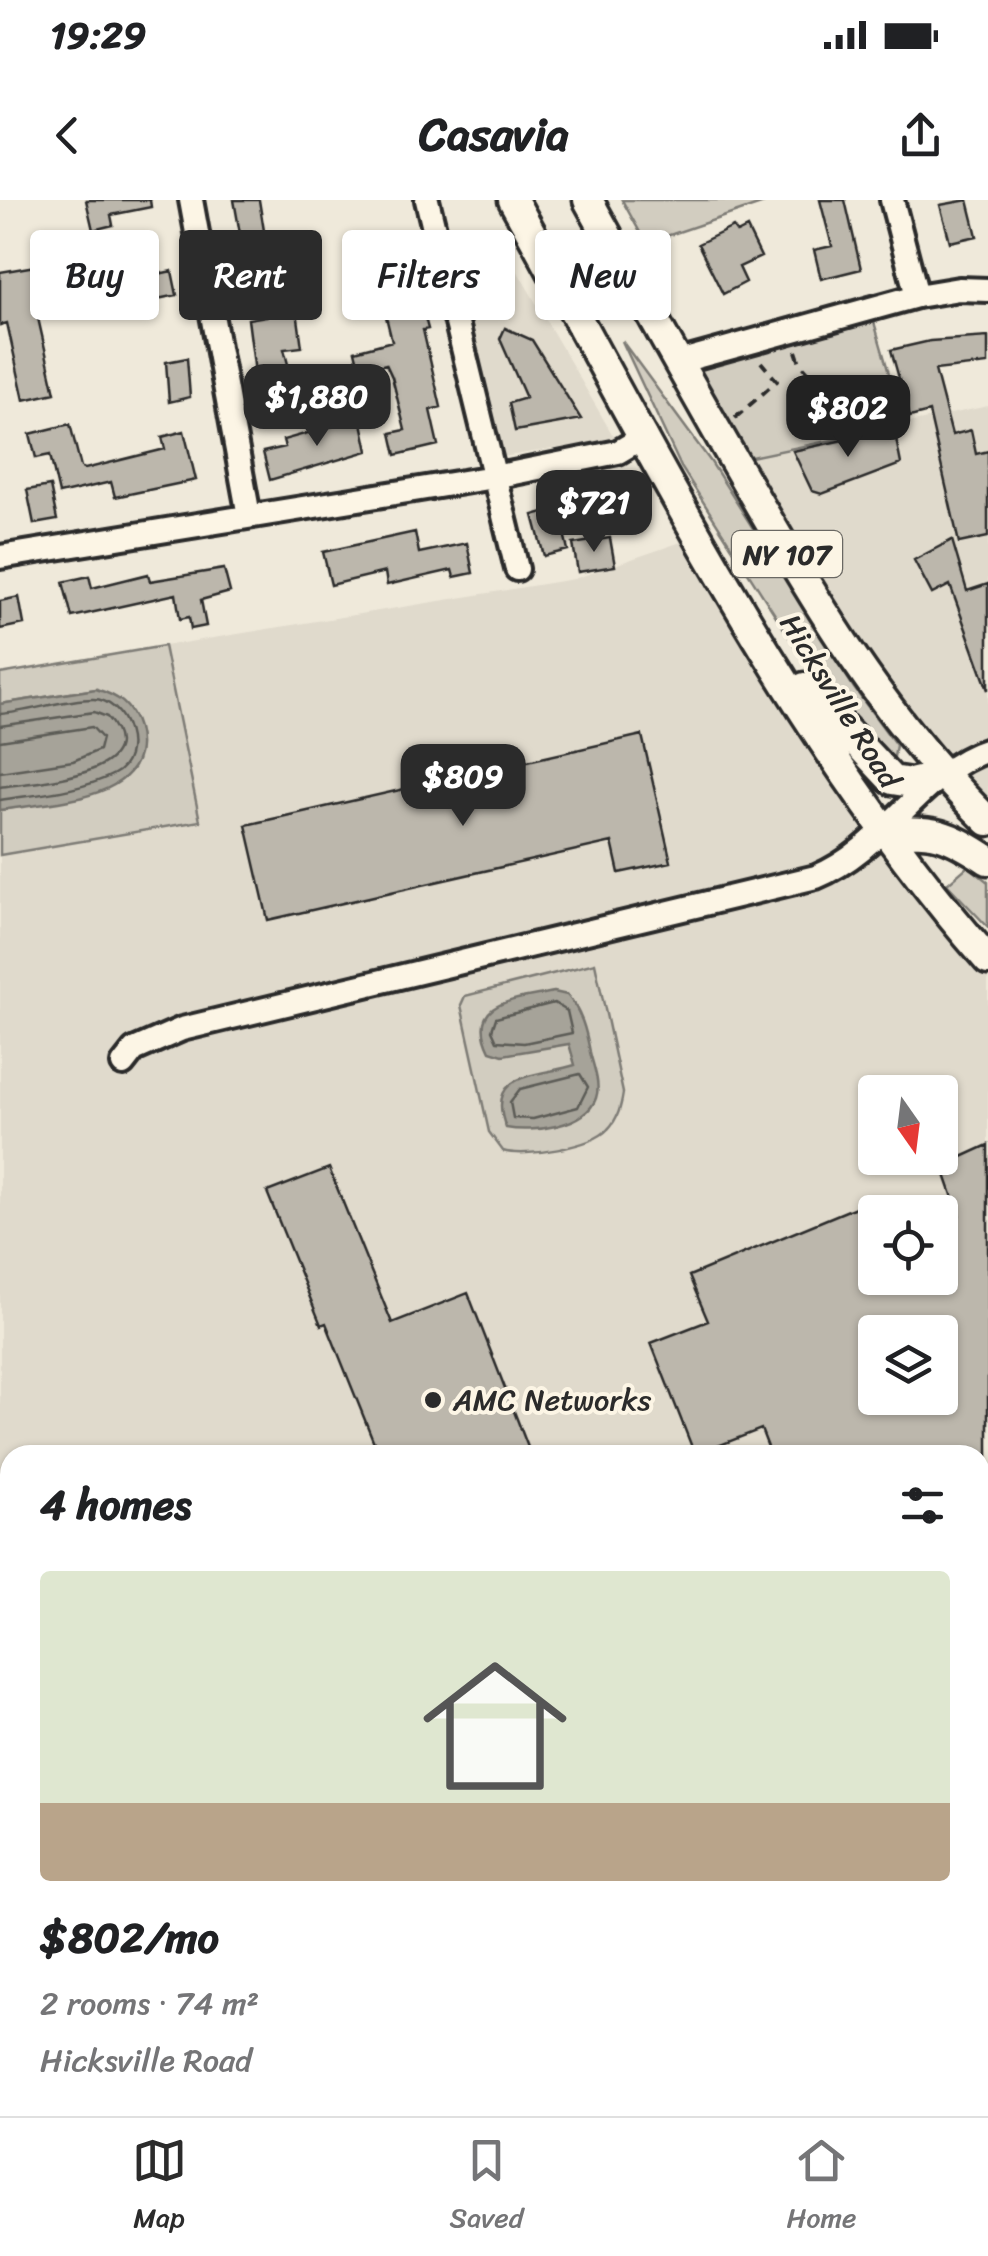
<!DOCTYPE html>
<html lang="en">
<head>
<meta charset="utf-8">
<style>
	body { margin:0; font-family:Sriracha,sans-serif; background:#f6f6f6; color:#202124; height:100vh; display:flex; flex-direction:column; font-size:38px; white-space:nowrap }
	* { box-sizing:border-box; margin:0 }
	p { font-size:32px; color:#757577 }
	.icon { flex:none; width:55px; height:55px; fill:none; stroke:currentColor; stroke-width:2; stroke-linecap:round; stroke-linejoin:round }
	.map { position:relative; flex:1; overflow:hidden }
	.sheet { position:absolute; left:0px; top:1245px; width:990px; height:672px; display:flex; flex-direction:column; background:#fff; border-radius:30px 30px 0 0; box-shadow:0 2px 8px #0004 }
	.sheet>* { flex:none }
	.hud { position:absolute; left:30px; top:30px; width:930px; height:90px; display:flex; gap:20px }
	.needle { width:65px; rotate:166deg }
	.controls { position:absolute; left:858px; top:875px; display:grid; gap:20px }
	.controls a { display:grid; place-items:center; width:100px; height:100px; border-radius:10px; background:#fff; box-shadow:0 2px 8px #0004; font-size:50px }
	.price { position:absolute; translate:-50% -85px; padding:0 22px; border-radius:20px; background:#2b2b2b; color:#fff; font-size:32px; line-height:65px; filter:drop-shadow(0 2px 5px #0008) }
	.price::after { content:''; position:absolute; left:50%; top:60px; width:30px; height:22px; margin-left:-15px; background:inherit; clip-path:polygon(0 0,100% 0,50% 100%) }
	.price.selected { background:#222; color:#fff }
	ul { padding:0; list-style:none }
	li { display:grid; align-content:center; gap:20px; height:530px; padding:0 40px }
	li span { display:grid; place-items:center; height:310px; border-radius:10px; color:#555 }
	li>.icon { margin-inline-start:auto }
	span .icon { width:180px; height:180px; fill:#fffc; stroke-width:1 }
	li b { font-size:42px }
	h2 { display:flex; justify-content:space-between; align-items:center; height:120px; padding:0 40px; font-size:42px }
	.chip { padding:0 35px; border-radius:10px; background:#fff; box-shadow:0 2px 8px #0004; font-size:35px; line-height:90px }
	.chip.selected { background:#2b2b2b; color:#fff }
	.status { display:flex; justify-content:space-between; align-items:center; height:70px; padding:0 50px; background:#fff; direction:ltr }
	.status svg { height:28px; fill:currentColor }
	header { display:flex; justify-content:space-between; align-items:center; height:130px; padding:0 40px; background:#fff; font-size:45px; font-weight:700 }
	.menu { display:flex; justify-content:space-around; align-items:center; height:140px; border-top:2px solid #e0e0e0; background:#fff; font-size:28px; color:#757577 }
	.menu a { display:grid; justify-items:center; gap:5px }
	.menu .selected { color:#2b2b2b }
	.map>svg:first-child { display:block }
	.built { fill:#e0dacc; fill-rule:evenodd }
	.green { fill:#d2cdc0; stroke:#7e7c76; stroke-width:2.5 }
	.water { fill:#a6a399; stroke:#75736d; stroke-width:2.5 }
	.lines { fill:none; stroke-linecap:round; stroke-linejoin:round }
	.shore { stroke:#5c5b57; stroke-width:2.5 }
	.building { fill:#bcb7ac; stroke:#2b2b2b; stroke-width:2.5; fill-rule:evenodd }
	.minor-casing { stroke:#2b2b2b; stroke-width:30 }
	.major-casing { stroke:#2b2b2b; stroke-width:35 }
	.path { stroke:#2b2b2b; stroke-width:4; stroke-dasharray:10 8; stroke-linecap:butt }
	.minor { stroke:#fcf5e5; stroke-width:22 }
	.major { stroke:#fcf5e5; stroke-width:28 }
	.poi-dot { fill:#2b2b2b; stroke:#fcf5e5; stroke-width:4 }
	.labels { text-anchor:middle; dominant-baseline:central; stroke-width:8; stroke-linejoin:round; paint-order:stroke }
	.shield { fill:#fcf5e5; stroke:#6a6863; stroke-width:2.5 }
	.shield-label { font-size:28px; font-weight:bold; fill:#2b2b2b }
	.street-label { font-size:30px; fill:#2b2b2b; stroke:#fcf5e5 }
	.poi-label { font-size:30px; fill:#2b2b2b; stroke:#fcf5e5; text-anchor:start }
</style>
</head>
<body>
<div class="status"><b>19:29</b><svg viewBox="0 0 49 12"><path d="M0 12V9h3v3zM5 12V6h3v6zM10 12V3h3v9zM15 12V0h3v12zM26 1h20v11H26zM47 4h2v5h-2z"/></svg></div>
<header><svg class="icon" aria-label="back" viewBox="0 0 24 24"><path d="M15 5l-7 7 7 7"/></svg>Casavia<svg class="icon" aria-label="share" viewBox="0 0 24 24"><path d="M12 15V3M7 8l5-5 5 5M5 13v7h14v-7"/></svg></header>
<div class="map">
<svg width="988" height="1916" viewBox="0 0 988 1916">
	<rect width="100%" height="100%" fill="#efe9da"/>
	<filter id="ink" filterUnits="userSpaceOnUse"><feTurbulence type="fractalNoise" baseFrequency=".01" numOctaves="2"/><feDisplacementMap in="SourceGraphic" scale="20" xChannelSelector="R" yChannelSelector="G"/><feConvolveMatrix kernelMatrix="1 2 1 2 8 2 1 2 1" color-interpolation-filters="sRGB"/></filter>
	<g filter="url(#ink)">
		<!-- built -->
		<path class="built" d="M496,34L615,239L502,257L455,45Z
			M988,206V607L938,554L741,259Z
			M687,340L988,760V1916H0V655L200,620L164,446L574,379ZM875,892H940V958H875ZM875,1012H940V1078H875ZM875,1132H940V1198H875ZM10,1255H980V1908H10Z"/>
		<!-- green -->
		<path class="green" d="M622,0H766L767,2L646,43Z
			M872,115L904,225L741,259L687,167Z
			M622,141L711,262L854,488L896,545L894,557L889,558L828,498L681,267Z
			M164,446L200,621L0,655V610L83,597L96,489L0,504V474Z
			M968,666L988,682V727L947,684Z
			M595,763L623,893C621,906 618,919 608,929C592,947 525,958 503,951L489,932L461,805L465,796Z"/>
		<!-- water -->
		<path class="water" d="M96,489C118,496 131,504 138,528C157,602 47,602 0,610V504Z
			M554,792L567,795C581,811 586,830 590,852C593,866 601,884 596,898C586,927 532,933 506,928C484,871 538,877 575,865L569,844L503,855L490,851C465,800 517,800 554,792Z"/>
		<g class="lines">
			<!-- shore -->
			<path class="shore" d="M0,514C31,512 62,499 93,499C127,499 146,558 114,574C79,592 38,594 0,600
				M0,526L94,512L107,517C158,576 32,582 0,587
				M0,541L92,527L102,538L99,550L73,561L0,572
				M554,803L567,811L572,833L524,843L497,841L492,830L496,818Z
				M580,874L588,887L578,907L533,919L513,918L510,902L520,889Z"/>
		</g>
		<!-- building -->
		<path class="building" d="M86,0H150L151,7L111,15L113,25L93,30Z
			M234,0H259L272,80L249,84Z
			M820,0H845L861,69L821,79L814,50L832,46Z
			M968,0L977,36L950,42L940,5Z
			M733,27L737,33L747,28L761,57L739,67L746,82L723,94L698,44Z
			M148,47L154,75L172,71L177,95L133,104L126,69L80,80L85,110L38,118L55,193L24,200L7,123L0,125V72L76,59L77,63Z
			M405,55L414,100L420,99L428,129L423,130L441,207L430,210L438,245L396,255L391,233L405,230L392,177L386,164L360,171L355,151L392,141L379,88L366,91L360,64Z
			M297,111L302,147L284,149L294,187L258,196L248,119Z
			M505,128L532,140L581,219L515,231L509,203L526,198L500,139Z
			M988,137V164L935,170L952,235L971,230L976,254L988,251V337L959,343L929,212L910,217L891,150L930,141Z
			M187,158L190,197L169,202L166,162Z
			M361,218L368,251L270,280L263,252L285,247L283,240Z
			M70,224L81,267L85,269L165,249L162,237L184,231L196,280L115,297L111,282L59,294L50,255L36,258L30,234Z
			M894,229L901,264L822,294L812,291L793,251Z
			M50,286L57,320L34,324L27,290Z
			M623,288L627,323L607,326L603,291Z
			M558,308L568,350L544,356L533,315Z
			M415,332L419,353L467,343L473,373L454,377L452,370L387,385L385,372L331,385L323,352Z
			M610,338L615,366L578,372L573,344Z
			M952,340L967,391L988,384V490L950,385L932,394L914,360Z
			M224,369L230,392L201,400L206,426L191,429L189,417L180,419L176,394L72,417L63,382L89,376L92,388L148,374L150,381Z
			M19,397L24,424L0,429V401Z
			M642,535L671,662L619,673L612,642L268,720L246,625Z
			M988,945V1255H771L761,1229L695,1255L651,1143L708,1121L689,1076L863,1004L875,1033V1078H940V1022L959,1015L942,966ZM875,1132H940V1198H875Z
			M329,968L392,1123L468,1093L531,1255H379L326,1123L321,1125L267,992Z"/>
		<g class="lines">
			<defs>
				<path id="minor" d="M191,0L249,316
					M427,0L517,369
					M892,0L917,96
					M678,162L917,96L959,89L988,90
					M0,357L494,277L618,252L645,236
					M123,864L134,850L182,829L816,677C886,648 921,571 988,550
					M31,1916L35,1908"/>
				<path id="major" d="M513,0C655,257 794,539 988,760
					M588,0C638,91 689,183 741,273C812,397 885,521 988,621
					M805,487L892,580L911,583L941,576
					M885,633C934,628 948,634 988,660"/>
			</defs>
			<!-- minor casing -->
			<use href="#minor" class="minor-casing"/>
			<!-- major casing -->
			<use href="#major" class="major-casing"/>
			<!-- path -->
			<path class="path" d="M796,151L800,163L829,195
				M735,218L777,181L761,162"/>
			<!-- minor -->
			<use href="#minor" class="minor"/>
			<!-- major -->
			<use href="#major" class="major"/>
		</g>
	</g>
	<!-- markers -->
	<circle class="poi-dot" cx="433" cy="1200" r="10"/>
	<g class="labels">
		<!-- shield labels -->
		<rect class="shield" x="732" y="331" width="110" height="46" rx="8"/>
		<g class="shield-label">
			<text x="787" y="354">NY 107</text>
		</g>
		<!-- street labels -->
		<g class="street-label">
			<text transform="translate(840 501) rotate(58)">Hicksville Road</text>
		</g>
		<!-- poi labels -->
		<g class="poi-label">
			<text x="453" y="1200">AMC Networks</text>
		</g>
	</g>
</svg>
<div class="controls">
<a><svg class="needle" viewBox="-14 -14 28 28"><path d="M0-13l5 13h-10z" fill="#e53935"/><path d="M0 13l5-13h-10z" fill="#757577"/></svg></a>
<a><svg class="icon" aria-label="locate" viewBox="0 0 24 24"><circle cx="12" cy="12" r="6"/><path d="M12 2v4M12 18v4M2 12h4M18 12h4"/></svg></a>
<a><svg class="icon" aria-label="layers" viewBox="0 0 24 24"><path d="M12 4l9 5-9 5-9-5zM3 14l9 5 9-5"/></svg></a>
</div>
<b class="price" style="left:317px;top:249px">$1,880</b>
<b class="price selected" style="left:848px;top:260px">$802</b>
<b class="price" style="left:594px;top:355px">$721</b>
<b class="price" style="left:463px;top:629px">$809</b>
<div class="hud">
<a class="chip">Buy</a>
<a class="chip selected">Rent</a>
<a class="chip">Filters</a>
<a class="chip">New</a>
</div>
<section class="sheet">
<h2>4 homes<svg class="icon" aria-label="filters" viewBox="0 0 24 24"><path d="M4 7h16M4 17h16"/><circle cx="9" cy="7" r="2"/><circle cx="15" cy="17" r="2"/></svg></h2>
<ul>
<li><span style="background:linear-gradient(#dfe7d0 75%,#b9a48a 0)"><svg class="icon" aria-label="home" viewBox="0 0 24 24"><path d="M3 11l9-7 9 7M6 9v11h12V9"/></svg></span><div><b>$802/mo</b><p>2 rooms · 74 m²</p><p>Hicksville Road</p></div></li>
</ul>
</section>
</div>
<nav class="menu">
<a class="selected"><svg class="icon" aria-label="map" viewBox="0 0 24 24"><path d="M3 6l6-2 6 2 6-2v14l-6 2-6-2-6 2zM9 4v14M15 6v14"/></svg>Map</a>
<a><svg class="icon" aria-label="saved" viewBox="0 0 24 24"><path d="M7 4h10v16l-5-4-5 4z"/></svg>Saved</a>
<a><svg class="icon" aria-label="home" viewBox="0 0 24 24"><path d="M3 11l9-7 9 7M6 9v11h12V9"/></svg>Home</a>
</nav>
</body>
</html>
